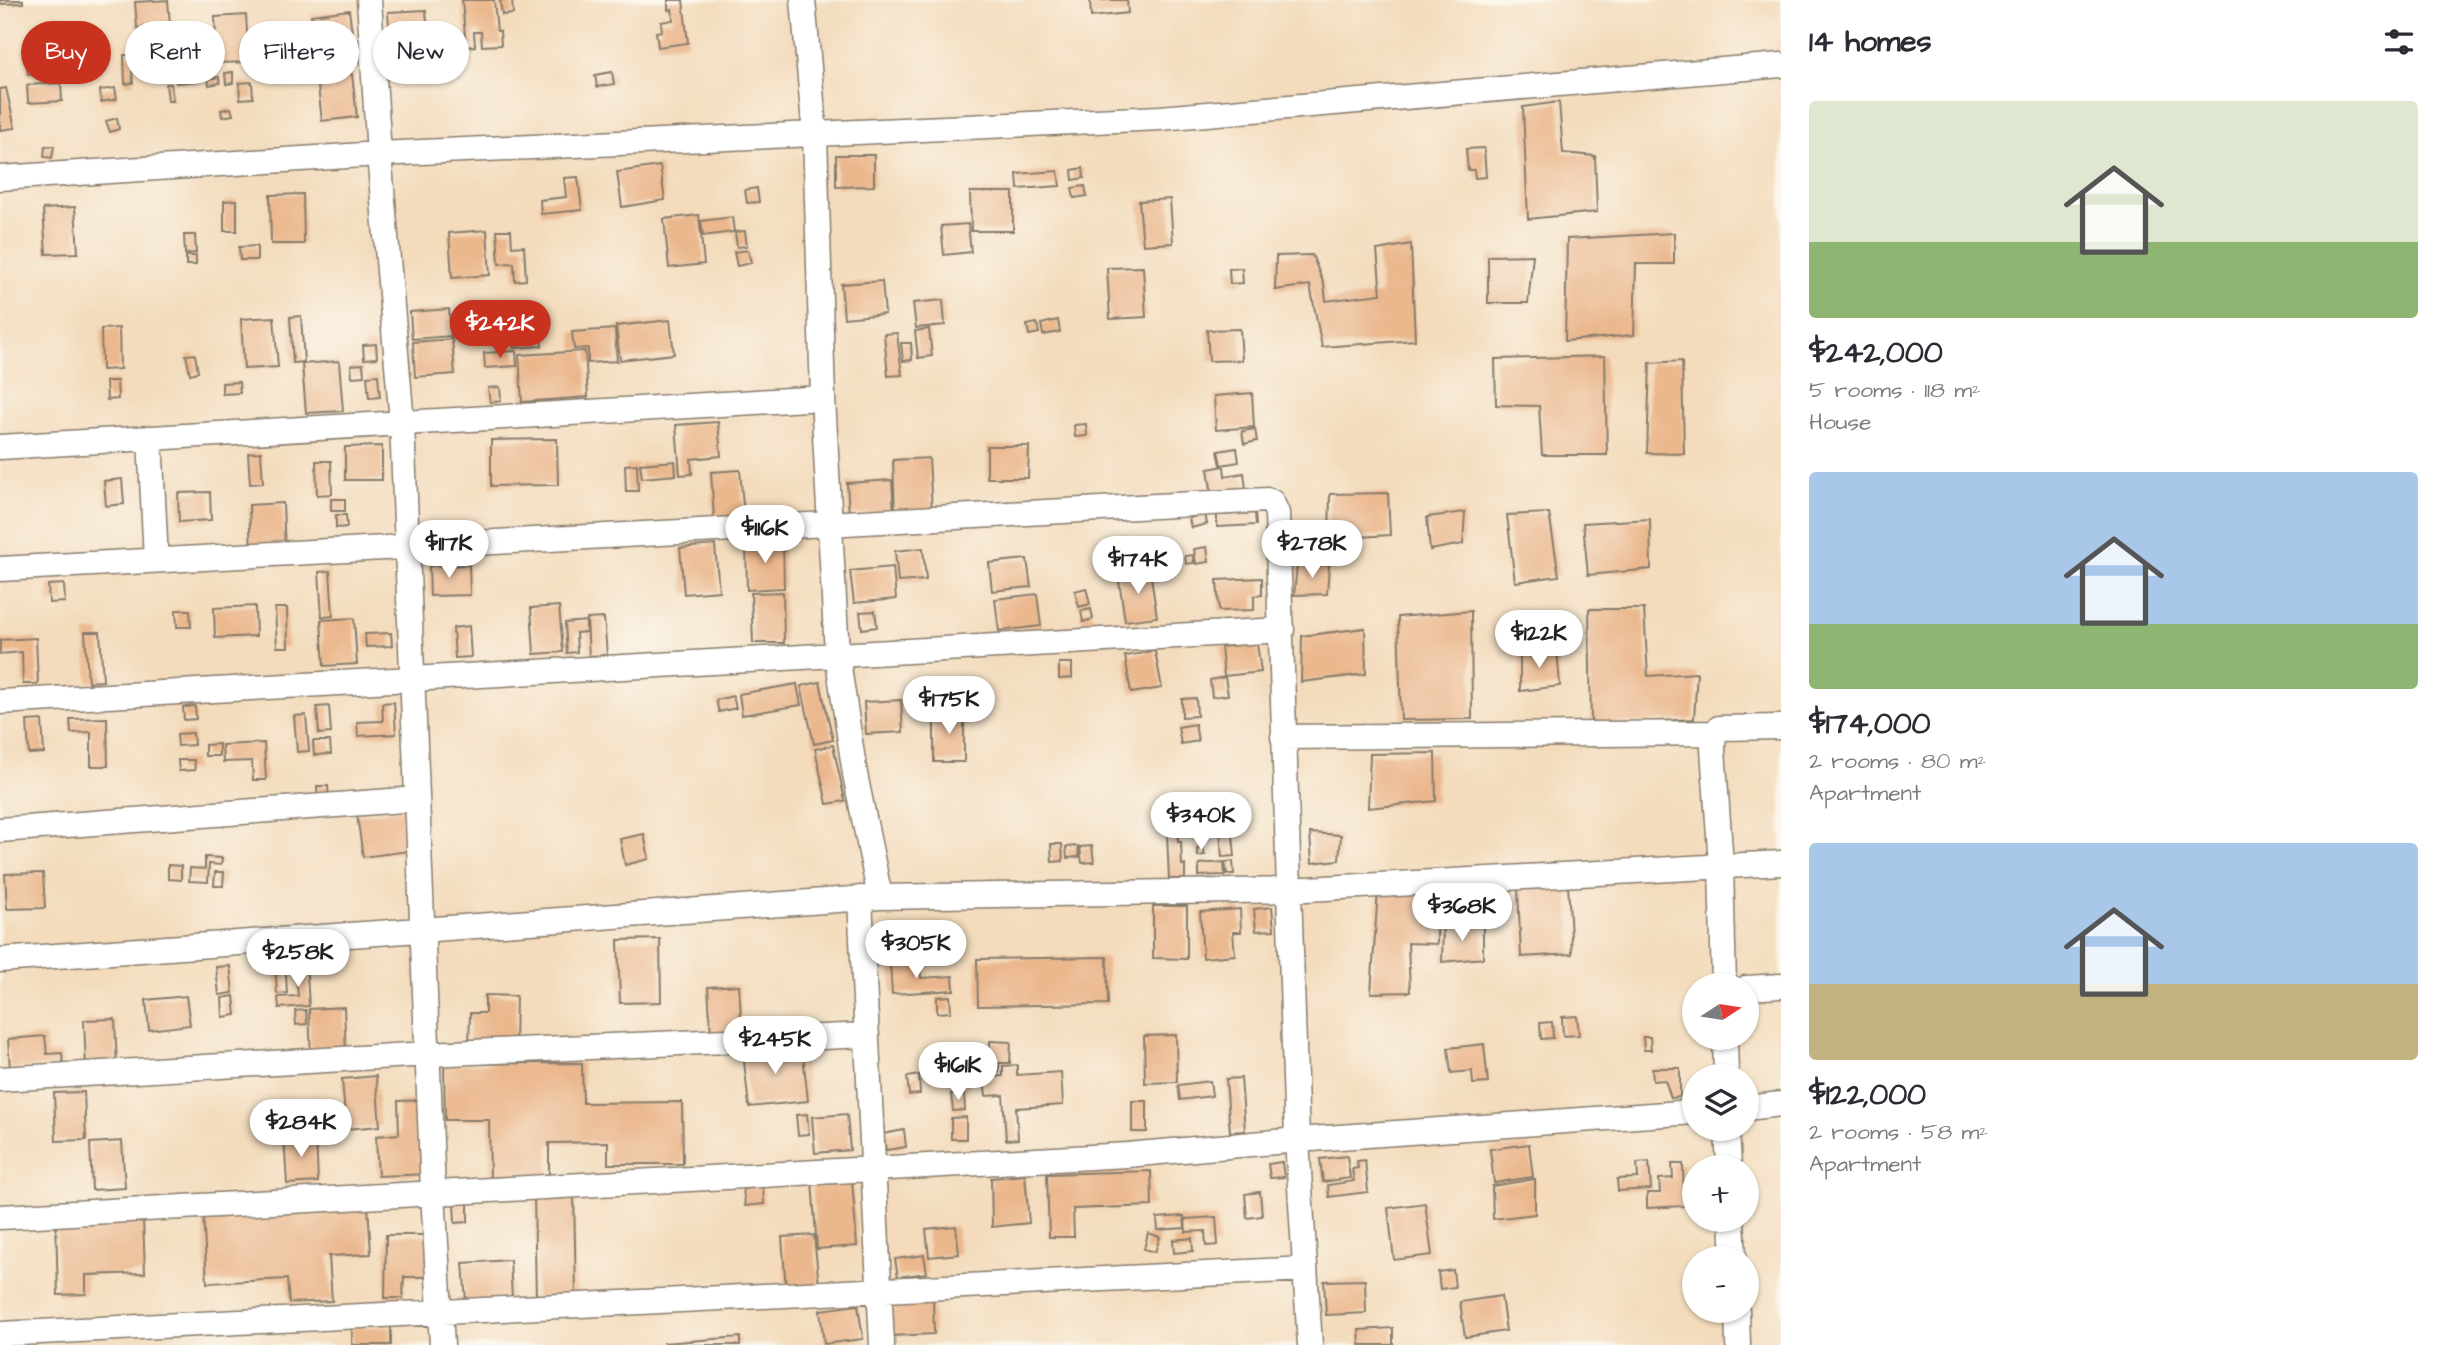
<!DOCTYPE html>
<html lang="en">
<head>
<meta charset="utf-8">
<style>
	body { margin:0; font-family:"Architects Daughter",sans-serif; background:#f7f7f7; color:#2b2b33; height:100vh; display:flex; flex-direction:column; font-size:26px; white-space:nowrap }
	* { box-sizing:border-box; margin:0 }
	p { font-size:23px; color:#7c7c81 }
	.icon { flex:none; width:38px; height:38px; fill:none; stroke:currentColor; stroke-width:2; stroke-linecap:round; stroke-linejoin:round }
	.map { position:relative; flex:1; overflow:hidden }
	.details { display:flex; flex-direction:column; background:#fff; width:665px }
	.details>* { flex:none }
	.top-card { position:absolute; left:21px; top:21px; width:665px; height:63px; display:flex; gap:14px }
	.needle { width:46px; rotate:78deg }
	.buttons { position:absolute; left:1682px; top:973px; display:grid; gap:14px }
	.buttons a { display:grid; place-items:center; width:77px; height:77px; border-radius:50%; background:#fff; box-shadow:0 2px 5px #0004; font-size:35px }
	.price { position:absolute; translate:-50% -60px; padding:0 16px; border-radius:24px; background:#fff; color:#222; font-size:23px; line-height:46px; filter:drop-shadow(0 2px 4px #0008) }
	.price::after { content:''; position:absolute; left:50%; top:42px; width:21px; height:16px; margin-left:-10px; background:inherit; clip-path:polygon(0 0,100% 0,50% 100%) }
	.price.on { background:#c8321e; color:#fff }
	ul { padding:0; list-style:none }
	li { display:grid; align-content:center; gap:14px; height:371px; padding:0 28px }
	li span { display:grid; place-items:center; height:217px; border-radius:7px; color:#555 }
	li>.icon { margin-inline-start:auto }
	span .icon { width:126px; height:126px; fill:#fffc; stroke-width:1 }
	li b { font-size:30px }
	h2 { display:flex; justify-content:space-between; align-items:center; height:84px; padding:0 28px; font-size:30px }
	.pill { padding:0 24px; border-radius:32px; background:#fff; box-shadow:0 2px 5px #0004; font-size:24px; line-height:63px }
	.pill.on { background:#c8321e; color:#fff }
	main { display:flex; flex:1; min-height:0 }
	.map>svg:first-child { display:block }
	.building { fill:#ebb88e }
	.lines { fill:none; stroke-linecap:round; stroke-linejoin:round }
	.minor-casing { stroke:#887c6c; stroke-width:27 }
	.minor { stroke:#fff; stroke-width:24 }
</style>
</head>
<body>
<main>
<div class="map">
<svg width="1781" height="1345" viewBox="0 0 1781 1345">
	<rect width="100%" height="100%" fill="#fbf7ec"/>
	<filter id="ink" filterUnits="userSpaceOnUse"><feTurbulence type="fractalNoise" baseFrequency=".0143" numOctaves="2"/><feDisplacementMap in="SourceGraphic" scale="14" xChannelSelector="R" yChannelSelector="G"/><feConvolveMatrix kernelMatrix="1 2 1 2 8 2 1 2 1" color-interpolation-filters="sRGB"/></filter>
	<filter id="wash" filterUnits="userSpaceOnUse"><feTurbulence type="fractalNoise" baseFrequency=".00686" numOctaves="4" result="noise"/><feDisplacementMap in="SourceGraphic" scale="28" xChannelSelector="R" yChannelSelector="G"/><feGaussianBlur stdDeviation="1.57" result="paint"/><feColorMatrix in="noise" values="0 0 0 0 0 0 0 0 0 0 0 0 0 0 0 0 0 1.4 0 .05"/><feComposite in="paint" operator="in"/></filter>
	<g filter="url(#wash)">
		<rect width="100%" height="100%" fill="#f3dbbc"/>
		<g id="blocks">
			<!-- building -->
			<path class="building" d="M0,0H23V3L0,4Z
				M168,0L170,25L137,28L135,2Z
				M462,0H494L497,31H500L501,45L482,46L481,32H474L475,46L466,47Z
				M500,0H512L513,14L502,15Z
				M668,0H683L688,43L658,47L656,32L662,31L661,22L673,20L672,9L668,10Z
				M1090,0H1127L1128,13L1091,17Z
				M349,10L353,40L315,45L311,15Z
				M426,10L431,72L392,75L388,12Z
				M246,15L249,62L217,63L215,17Z
				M55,45L58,71L28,75L25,49Z
				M77,46H86L87,64H78Z
				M189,54L190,71L200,70L201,81L176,83L174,55Z
				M124,55H131L133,83L125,84Z
				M233,72V83L226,84L225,73Z
				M612,72L614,84L597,87L595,75Z
				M352,74L357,117L322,121L317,78Z
				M219,77L220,83L209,85L208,79Z
				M252,82L253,98L240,99L239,83Z
				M61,83L62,101L28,103L27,85Z
				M166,84H171L173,101H168Z
				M6,88L15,128L0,130V89Z
				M115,88L117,99L101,102L100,90Z
				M1559,102L1563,153L1595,156L1597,212L1528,219L1523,107Z
				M231,108L233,115L222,117L221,110Z
				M117,118L119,129L110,132L106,121Z
				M45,146H54L52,158L44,157Z
				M1484,148L1486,177L1475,178L1474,170H1468L1466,149Z
				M836,155H874V186L836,187Z
				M660,166L665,200L622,207L617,172Z
				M1083,168L1084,178L1073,180L1072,170Z
				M1058,171L1060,186L1018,189L1017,174Z
				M578,177L582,210L541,214L540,200L566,197L564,178Z
				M1085,186L1087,196L1074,198L1072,188Z
				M757,188L759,202L747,203L745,190Z
				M970,192H1013V231H971Z
				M303,194L304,244H271L270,195Z
				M1170,199L1173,243L1143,245L1139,201Z
				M237,200V231H224V201Z
				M75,207L78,253L46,254L43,209Z
				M699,215L704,264L669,268L664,219Z
				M732,217L734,232L703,236L701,221Z
				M968,224L971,252L944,255L941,226Z
				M487,230L490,275L452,278L449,233Z
				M497,230H511L512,247L524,246L526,280L515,281L514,263L499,264Z
				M745,231L747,246L737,247L735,232Z
				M1674,233V264H1636L1634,335L1565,341L1567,239Z
				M184,235H195L196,253L185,254Z
				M1411,244L1415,340L1322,347L1310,285L1275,290L1276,256L1312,255L1324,284L1326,301L1381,294L1377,250Z
				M257,246V260H240L239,247Z
				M748,250L751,263L737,266L734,252Z
				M1533,255L1528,303H1488V256Z
				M186,256H196V265H186Z
				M1143,267L1146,317L1110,319L1107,268Z
				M1242,268L1243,283L1230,284L1229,269Z
				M882,281L885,314L844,318L841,284Z
				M943,300L945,325L916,328L913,303Z
				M539,301L542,346L514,348L511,303Z
				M449,309L451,336L412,339L410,312Z
				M301,316L304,362L293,363L290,317Z
				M274,317L278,367L244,369L241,319Z
				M670,320L674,354L620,360L616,326Z
				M1058,320L1060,332L1043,335L1041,324Z
				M1037,323L1039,333L1029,335L1027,325Z
				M119,328L120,369L102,370L101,329Z
				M615,329L617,361L588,363V348L574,349L572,332Z
				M929,329L932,356L918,358L915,331Z
				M1240,329L1242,360L1209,361L1207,330Z
				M897,333L902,375L888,376L884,334Z
				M452,339L455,374L415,377L413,342Z
				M901,343H911L912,360L903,361Z
				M376,344L377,358L364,359L363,345Z
				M516,351L517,366L485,368L484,353Z
				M585,351L588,397L522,402L519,355Z
				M195,354L198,372L190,374L186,355Z
				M1605,356L1607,455H1542L1539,406L1496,405L1495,359Z
				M339,361L343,411L306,413L302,364Z
				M1682,361L1684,454L1647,453L1650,363Z
				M363,364L364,376L352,377L351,365Z
				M378,375L380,397L369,398L367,376Z
				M106,381H117L118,399L107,400Z
				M239,382L240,393L222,394V383Z
				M500,387L501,401L490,402L488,388Z
				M1252,393L1254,427L1216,430L1214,396Z
				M718,422L721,456L691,459L692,474L680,475L676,425Z
				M1086,424L1087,436L1075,437L1074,425Z
				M1255,429L1257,441L1244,444L1242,431Z
				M557,439L558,485L491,486V440Z
				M382,446V480H345V447Z
				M987,446H1029L1028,478H987Z
				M1237,448L1239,462L1221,465L1218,451Z
				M261,452L263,483L250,484L248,453Z
				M929,458L932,511L895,512L893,460Z
				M316,461H331L332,494L317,495Z
				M675,461L676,475L642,478L640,464Z
				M637,464L638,491H626L625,465Z
				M1224,466L1225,476L1244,473L1246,489L1212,495L1208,469Z
				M740,470L744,517L714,519L711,472Z
				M122,479L124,504L106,506L104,481Z
				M892,480L894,512L849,515L847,483Z
				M210,492L211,520L179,522L178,493Z
				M1388,493L1390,535L1329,539L1330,494Z
				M331,499H345V511H331Z
				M283,503L285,551L251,553L249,505Z
				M1465,512L1463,544L1430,550L1427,517Z
				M1255,513L1256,525L1217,527V515Z
				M1549,513L1559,576L1515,582L1507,515Z
				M1205,514L1207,524L1191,528L1189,518Z
				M336,515H346L347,527L336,528Z
				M1650,519L1651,569L1588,575L1583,523Z
				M783,540L784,588L747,590L746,541Z
				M715,545L719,591L684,594L680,548Z
				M1207,547L1209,562L1196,564L1194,549Z
				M923,548L926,580L898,582L895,551Z
				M1146,550L1149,566L1136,568L1132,553Z
				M1193,555L1194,563L1186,564L1185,556Z
				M1027,559L1031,587L992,591L989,563Z
				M469,565L470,595L430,596L429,566Z
				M1297,565H1329L1327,594L1294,595Z
				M893,567L896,599L854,603L850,571Z
				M1150,570L1157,617L1125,621L1118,574Z
				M330,571L333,616L322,617L319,572Z
				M1262,578V595L1254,596V610L1219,611L1217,580Z
				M64,584L65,602L49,603L48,585Z
				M1086,588L1090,604L1079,607L1075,591Z
				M783,592L784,643H753L751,593Z
				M1037,594L1041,626L999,631L995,599Z
				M255,606L256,636L215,638L214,608Z
				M559,606L563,652L534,654L531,608Z
				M275,608H287L288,647H277Z
				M1091,609L1093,619L1083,622L1081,611Z
				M1589,609H1644L1648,676L1697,673L1694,719L1591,725Z
				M176,610H190L191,627H177Z
				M875,611L877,627L862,629L860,612Z
				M1471,611L1472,719L1401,720L1398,617Z
				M354,618L357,664L324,666L321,620Z
				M604,618L607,655L589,656L587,619Z
				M586,621V632L576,633L577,652L567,653L565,623Z
				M469,626L471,657L455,658L453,628Z
				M1365,628L1366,674L1301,682L1302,636Z
				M85,632H100L103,681L88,682Z
				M391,633L392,646L366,647L365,634Z
				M36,638L38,684H23L22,652L0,654V640Z
				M1257,643L1261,672L1224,676L1221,647Z
				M1557,649L1560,686L1520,691V652Z
				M1155,651L1162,688L1131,693L1125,656Z
				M1059,663H1072V678L1059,679Z
				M1225,677L1228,695L1212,697L1210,680Z
				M820,682L833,740L814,744L801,686Z
				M797,684L801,705L742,715L739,694Z
				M733,696L736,708L719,712L716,700Z
				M1196,698L1197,716L1182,717V699Z
				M901,700L903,732L866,734L864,702Z
				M394,702L396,734L358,736L357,722L383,721L382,703Z
				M195,706L196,719L184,720L183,707Z
				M329,706L331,733L319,734L317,707Z
				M934,711H964V762H934Z
				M306,715L309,751L297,752L294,716Z
				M107,718L108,766H91V732L71,733L70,719Z
				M42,720L44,753L29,754L27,721Z
				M1195,724L1198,741L1181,744L1178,727Z
				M193,733L194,745L178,746L177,734Z
				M313,741H330L331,754L314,755Z
				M264,743L266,780H253L252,761L223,762L222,745Z
				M219,744V756H205V745Z
				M833,745L845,801L827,804L815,749Z
				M1435,753L1436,801L1368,808L1370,754Z
				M178,760H194L195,770L179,771Z
				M317,786H328L329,801H318Z
				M1165,804H1177V823H1165Z
				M412,808L417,850L363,857L357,815Z
				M1189,810L1190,820L1179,821L1178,811Z
				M1196,818L1198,830L1192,831L1191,819Z
				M1232,826L1235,856L1222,857L1220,827Z
				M1200,830H1207L1208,839H1200Z
				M1178,833V842H1181L1182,865H1185V879H1169L1167,834Z
				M1310,833L1341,835L1339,860L1312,863Z
				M644,834L649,859L625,865L620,839Z
				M1051,844H1062L1063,861L1052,862Z
				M1078,846L1079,857L1067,858L1066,847Z
				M1092,846L1094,862L1082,863L1080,847Z
				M1203,847L1205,855L1198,856L1197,848Z
				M205,857L222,858L221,865L209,864L208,882L189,881L190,868L205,869Z
				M1233,861L1234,874H1227L1225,862Z
				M1224,862L1225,875L1199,876V864Z
				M168,865L181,866V880L168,879Z
				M215,872H224L223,886H214Z
				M43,873L45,908L7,909L5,874Z
				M1568,884L1572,954L1521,957L1518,889Z
				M1378,890L1437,892V944L1408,943L1410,992L1371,993Z
				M1153,906H1187V959L1153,958Z
				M1272,907L1274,930L1256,931L1254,909Z
				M1240,909L1241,932H1233L1235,955L1203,958L1200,912Z
				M1443,926L1483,927V958L1442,962Z
				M660,939L661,1002L620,1003L618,940Z
				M1107,957L1108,1004L978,1006L977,959Z
				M285,960L287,993L277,994L275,961Z
				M306,960L309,1006L279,1008L278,997L298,996L295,961Z
				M920,961L921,978L953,976L954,990L892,994L890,963Z
				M230,966L233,993L219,995L216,967Z
				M739,985L742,1034L711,1036L708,987Z
				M485,995L516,996L515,1047L469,1046L470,1013H485Z
				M186,996L190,1025L149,1030L146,1000Z
				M234,996L236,1015L223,1017L222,998Z
				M950,996L951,1012L937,1013V997Z
				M344,1007L346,1055L311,1058L309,1009Z
				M306,1010L307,1024L296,1025L295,1011Z
				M1577,1016L1579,1035L1563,1036L1562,1017Z
				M115,1019L117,1067L86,1068L84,1020Z
				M1552,1022L1553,1038L1541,1039L1540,1023Z
				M1176,1035L1177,1082L1145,1083L1144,1036Z
				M45,1036L47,1054L62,1053L63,1065L10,1069L8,1039Z
				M1643,1037H1650L1651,1050H1644Z
				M990,1041L1011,1042L1010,1063H999V1072L984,1071L985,1051H990Z
				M1484,1044L1488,1083L1473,1084L1472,1071L1451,1073L1448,1048Z
				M802,1046L808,1101L749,1107L743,1052Z
				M582,1063L583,1103L682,1102L683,1164H608V1142L549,1143V1181H490L489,1120H445L444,1064Z
				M1017,1065V1075L1061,1072L1063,1105L1016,1108L1018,1139L1006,1140L1003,1095L986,1096L984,1078L1003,1076V1066Z
				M1652,1068H1680V1097L1671,1098L1665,1080L1653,1081Z
				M953,1069H968V1089H954Z
				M919,1075L920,1094L909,1095L907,1077Z
				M376,1076L380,1126L346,1129L342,1079Z
				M1241,1078L1245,1131L1230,1132L1226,1079Z
				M1210,1081L1212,1096L1180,1100L1178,1085Z
				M84,1092L86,1140L56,1141L54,1093Z
				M951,1094H964L965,1110L953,1111Z
				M427,1100L431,1174L378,1176L376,1136L399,1134L398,1101Z
				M1132,1101H1147V1132H1132Z
				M807,1114L809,1134L798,1135L796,1115Z
				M847,1114L850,1150L815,1153L812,1117Z
				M966,1117V1139H951V1118Z
				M904,1130L906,1147L886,1150L883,1134Z
				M316,1134L318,1182L287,1184L284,1136Z
				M122,1141L125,1188L92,1190L90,1143Z
				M1529,1144L1533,1177L1494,1183L1490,1149Z
				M1347,1156L1350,1178L1323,1182L1320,1159Z
				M1365,1160L1368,1192L1329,1197L1328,1185L1354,1181L1352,1169L1358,1168L1357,1161Z
				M1282,1162L1284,1177L1270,1178L1268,1164Z
				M1649,1162L1651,1189L1618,1191L1617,1179L1638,1178L1637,1163Z
				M1672,1164H1683L1684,1206L1647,1208V1193H1660L1659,1179L1673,1178Z
				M1151,1171L1152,1206L1073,1209L1074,1237H1049L1047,1174Z
				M1025,1175L1029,1223L992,1227L991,1178Z
				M852,1178L857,1246L817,1249L812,1181Z
				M1535,1179V1214L1493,1219L1492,1186Z
				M763,1187L764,1204L745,1206L743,1189Z
				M1260,1192L1262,1216L1247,1218L1245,1194Z
				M574,1193L576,1298H536L534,1194Z
				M454,1203H468V1222L455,1223Z
				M1425,1203L1432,1255L1394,1260L1388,1208Z
				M368,1205L371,1254L329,1256L332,1301L289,1303L287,1279L207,1283L203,1213Z
				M1184,1216L1185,1228L1158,1230L1157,1218Z
				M1216,1217L1218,1245L1206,1246L1205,1231L1186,1232L1185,1219Z
				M143,1218L145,1273L86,1275V1294L58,1295L56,1221Z
				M956,1226L959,1254L929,1257L926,1229Z
				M1148,1233L1160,1237L1155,1252L1144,1249Z
				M386,1235H430L429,1277H404L403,1298H385Z
				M814,1235L819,1286L786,1289L782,1237Z
				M1192,1238L1193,1251L1174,1253L1173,1240Z
				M924,1255L927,1273L898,1277L895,1259Z
				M510,1260L512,1298L466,1301L463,1263Z
				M1453,1270L1455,1287L1440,1289L1438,1272Z
				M1365,1280L1366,1313L1326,1315L1324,1281Z
				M1501,1296L1506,1331L1465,1337L1460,1302Z
				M933,1297L934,1334L889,1336L888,1299Z
				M858,1305L863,1339L824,1344L820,1310Z
				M352,1327H391V1345H352Z
				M1393,1328V1345H1360L1359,1330Z
				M740,1337V1345H664V1343Z"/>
		</g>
	</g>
	<g filter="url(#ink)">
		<use href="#blocks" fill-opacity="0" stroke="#887c6c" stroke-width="2"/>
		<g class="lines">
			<defs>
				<path id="minor" d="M369,0L379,154L402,423L433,1193L442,1345
					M803,0L815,135L823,398L837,654L855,774L880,897
					M0,178L379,154L1160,118L1781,65
					M150,438L156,560
					M0,447L823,398
					M0,569L1267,500L1272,502L1277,513L1297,1140L1310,1345
					M0,702L1282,630
					M1283,737L1714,733
					M0,830L417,799
					M860,898L882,1345
					M0,960L880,897L1288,890L1781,863
					M1724,985L1721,865L1713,749L1714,733L1719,728L1781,727
					M1746,988L1781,986
					M1725,1038L1726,1076
					M0,1079L428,1054L867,1035
					M1746,1108L1781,1104
					M1727,1129L1729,1167
					M0,1217L1127,1155L1297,1140L1694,1112
					M1732,1220L1734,1258
					M1737,1311L1738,1345
					M0,1334L1305,1269"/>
			</defs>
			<!-- minor casing -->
			<use href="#minor" class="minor-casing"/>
			<!-- minor -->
			<use href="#minor" class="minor"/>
		</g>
	</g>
</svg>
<div class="buttons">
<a><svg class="needle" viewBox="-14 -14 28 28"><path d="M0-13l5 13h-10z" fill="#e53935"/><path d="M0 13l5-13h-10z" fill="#7c7c81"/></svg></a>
<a><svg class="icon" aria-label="layers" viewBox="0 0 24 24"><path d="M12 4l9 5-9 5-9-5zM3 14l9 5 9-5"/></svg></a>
<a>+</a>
<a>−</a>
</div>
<b class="price on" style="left:500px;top:360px">$242K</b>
<b class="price" style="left:765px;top:565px">$116K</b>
<b class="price" style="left:449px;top:580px">$117K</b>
<b class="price" style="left:1312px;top:580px">$278K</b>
<b class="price" style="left:1138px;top:596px">$174K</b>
<b class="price" style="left:1539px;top:670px">$122K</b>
<b class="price" style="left:949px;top:736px">$175K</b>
<b class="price" style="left:1201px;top:852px">$340K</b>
<b class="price" style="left:1462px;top:943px">$368K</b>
<b class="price" style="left:916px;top:980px">$305K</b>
<b class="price" style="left:298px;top:989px">$258K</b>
<b class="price" style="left:775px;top:1076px">$245K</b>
<b class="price" style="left:958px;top:1102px">$161K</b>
<b class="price" style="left:301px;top:1159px">$284K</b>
<div class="top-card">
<a class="pill on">Buy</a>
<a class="pill">Rent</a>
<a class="pill">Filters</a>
<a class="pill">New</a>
</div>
</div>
<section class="details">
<h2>14 homes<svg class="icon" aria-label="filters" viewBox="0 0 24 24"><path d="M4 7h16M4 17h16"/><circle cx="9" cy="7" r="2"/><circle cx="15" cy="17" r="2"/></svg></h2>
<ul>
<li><span style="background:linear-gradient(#dfe7d0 65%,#8fb573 0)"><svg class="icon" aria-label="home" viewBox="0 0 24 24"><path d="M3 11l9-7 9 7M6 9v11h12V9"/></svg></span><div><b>$242,000</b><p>5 rooms · 118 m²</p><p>House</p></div></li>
<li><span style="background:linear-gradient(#a9c7e8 70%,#8fb573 0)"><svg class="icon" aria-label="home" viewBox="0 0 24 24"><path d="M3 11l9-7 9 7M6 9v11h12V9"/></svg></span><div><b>$174,000</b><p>2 rooms · 80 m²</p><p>Apartment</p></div></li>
<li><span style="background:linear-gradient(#a9c7e8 65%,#c2b280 0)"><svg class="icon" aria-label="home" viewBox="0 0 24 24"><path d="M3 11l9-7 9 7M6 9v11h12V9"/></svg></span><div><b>$122,000</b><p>2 rooms · 58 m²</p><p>Apartment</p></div></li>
</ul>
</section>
</main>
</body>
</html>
